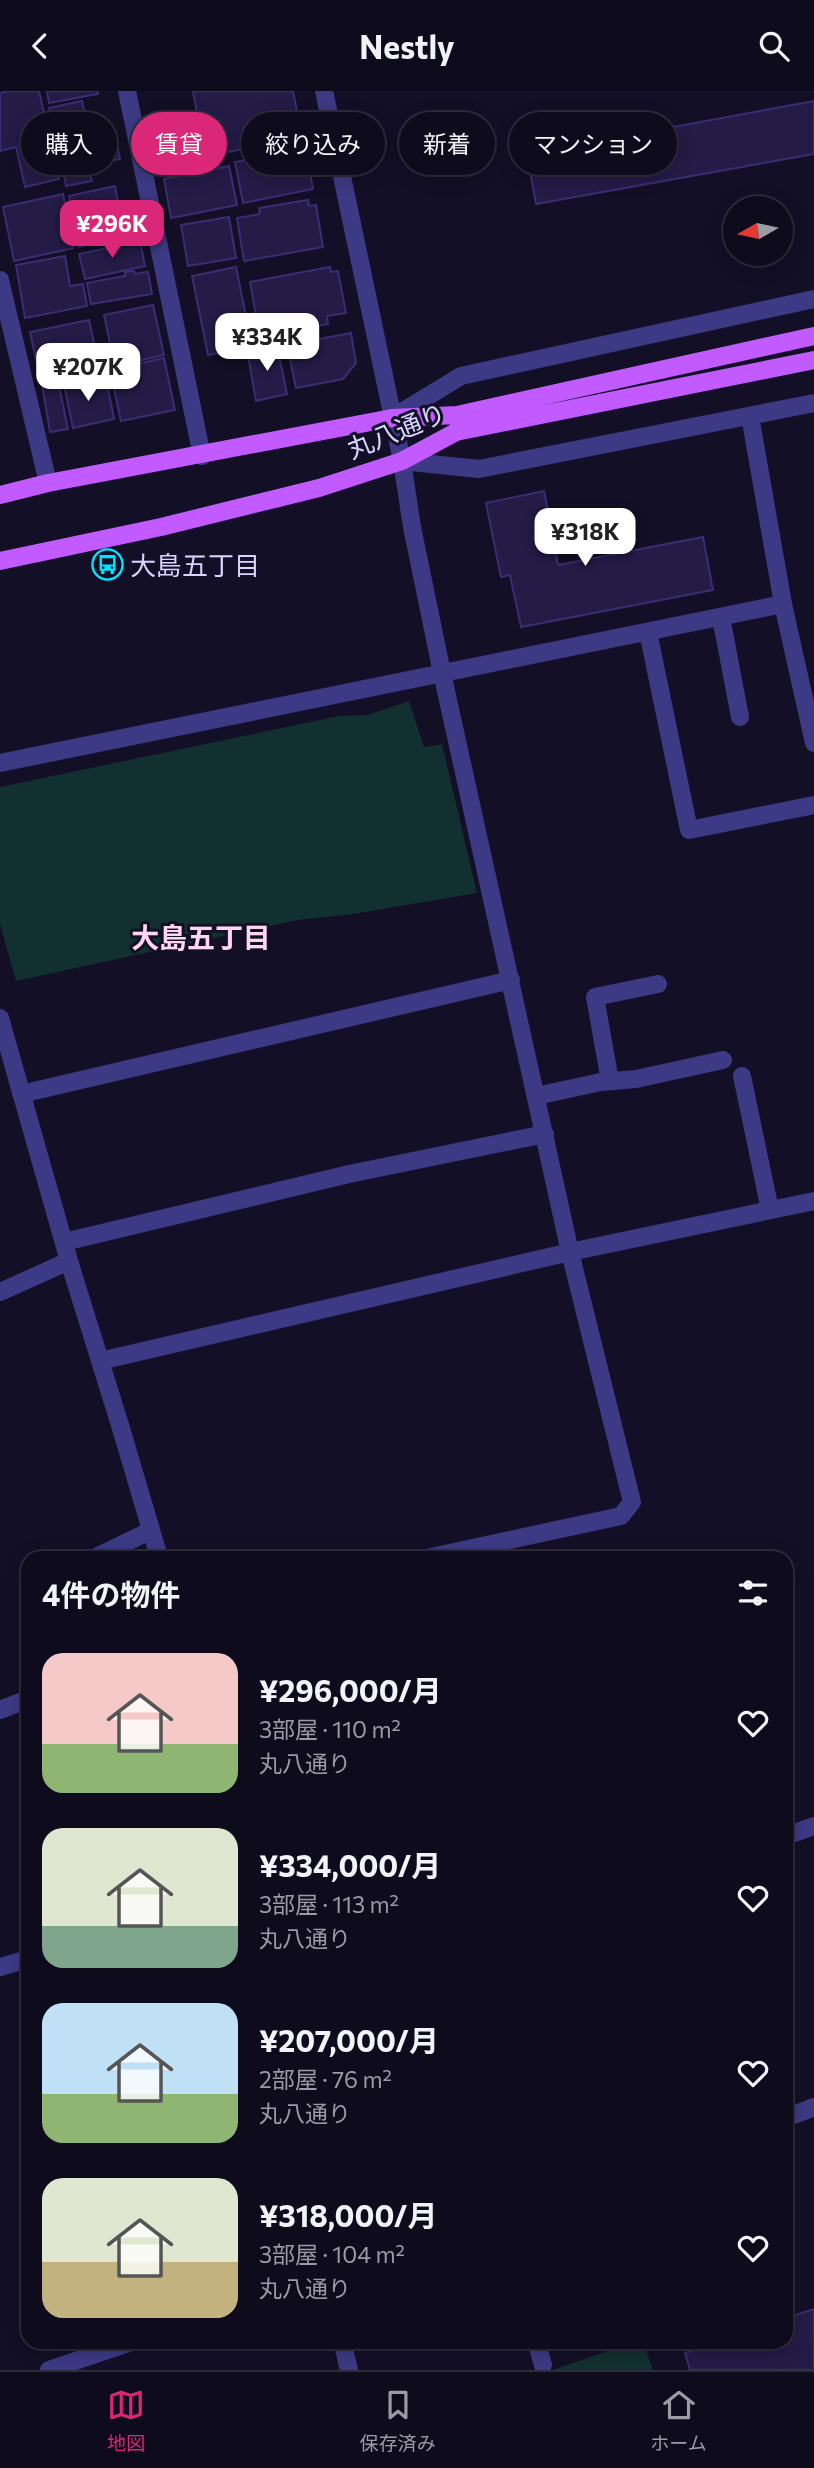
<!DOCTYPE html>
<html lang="ja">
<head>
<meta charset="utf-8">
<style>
	body { margin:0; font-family:Commissioner,"Noto Sans JP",sans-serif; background:#1c1929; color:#f1f3f6; height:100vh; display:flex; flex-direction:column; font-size:26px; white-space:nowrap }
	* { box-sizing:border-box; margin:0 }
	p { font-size:23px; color:#9b9ba3 }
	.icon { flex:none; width:38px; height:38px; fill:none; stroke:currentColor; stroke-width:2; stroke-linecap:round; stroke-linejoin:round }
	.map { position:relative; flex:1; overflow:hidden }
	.side { position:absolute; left:21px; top:1460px; width:772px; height:798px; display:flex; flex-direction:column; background:#0e0b1c; border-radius:21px; box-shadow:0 4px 18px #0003,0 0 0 2px #2e2b3b }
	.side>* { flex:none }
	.banner { position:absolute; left:21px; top:21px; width:774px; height:63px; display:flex; gap:14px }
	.needle { width:46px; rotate:261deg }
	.controls { position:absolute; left:723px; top:105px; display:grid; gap:14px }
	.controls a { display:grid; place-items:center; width:70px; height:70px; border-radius:50%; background:#0e0b1c; box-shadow:0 4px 18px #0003,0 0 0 2px #2e2b3b; font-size:35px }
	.price { position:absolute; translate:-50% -60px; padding:0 16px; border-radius:14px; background:#fff; color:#222; font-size:23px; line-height:46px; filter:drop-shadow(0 2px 4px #0008) }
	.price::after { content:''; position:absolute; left:50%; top:42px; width:21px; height:16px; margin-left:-10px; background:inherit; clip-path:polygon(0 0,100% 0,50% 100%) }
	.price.on { background:#db2777; color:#fff }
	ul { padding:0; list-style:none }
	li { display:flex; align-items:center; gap:21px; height:175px; padding:0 21px }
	li span { display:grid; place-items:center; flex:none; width:196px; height:140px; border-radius:21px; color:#555 }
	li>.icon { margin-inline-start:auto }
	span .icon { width:84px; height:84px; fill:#fffc; stroke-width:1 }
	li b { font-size:30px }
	h2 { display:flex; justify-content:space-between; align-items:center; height:84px; padding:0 21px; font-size:30px }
	.tag { padding:0 24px; border-radius:32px; background:#0e0b1c; box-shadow:0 4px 18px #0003,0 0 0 2px #2e2b3b; font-size:24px; line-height:63px }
	.tag.on { background:#db2777; color:#fff }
	header { display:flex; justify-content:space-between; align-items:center; height:91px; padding:0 21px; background:#0e0b1c; font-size:32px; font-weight:700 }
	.dock { display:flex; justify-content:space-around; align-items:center; height:98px; border-top:2px solid #2e2b3b; background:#0e0b1c; font-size:19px; color:#9b9ba3 }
	.dock a { display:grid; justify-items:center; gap:4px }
	.dock .on { color:#db2777 }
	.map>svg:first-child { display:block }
	.green { fill:#12302f }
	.building { fill:#241b47; stroke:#3b2d73; stroke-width:2 }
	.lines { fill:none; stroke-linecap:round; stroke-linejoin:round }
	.minor { stroke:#3d3a85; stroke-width:18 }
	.major { stroke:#c25bff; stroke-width:18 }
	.labels { text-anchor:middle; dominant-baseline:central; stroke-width:6; stroke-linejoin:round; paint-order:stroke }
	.street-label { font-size:26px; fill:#d9d4ff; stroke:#130f26 }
	.poi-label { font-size:26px; fill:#d9d4ff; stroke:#130f26; text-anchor:start }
	.neighbourhood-label { font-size:28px; font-weight:bold; fill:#ffd6f0; stroke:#130f26 }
</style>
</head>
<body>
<header><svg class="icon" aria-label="back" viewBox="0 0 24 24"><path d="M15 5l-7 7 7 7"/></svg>Nestly<svg class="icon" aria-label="search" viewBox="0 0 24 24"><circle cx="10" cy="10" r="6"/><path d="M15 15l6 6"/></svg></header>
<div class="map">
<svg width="814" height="2279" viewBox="0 0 814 2279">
	<rect width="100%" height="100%" fill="#130f26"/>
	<!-- green -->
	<path class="green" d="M409,610L424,656L442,653L477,802L354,823L298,829L16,890L0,833V696L339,625L368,624Z
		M638,2250L643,2251L653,2279H552Z"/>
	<!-- building -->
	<path class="building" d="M9,0H39L59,88L25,96L16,56L0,60V2Z
		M47,0H98V3L49,12Z
		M193,0H293L301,40L297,48L212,64L204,59Z
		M82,10L86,29L53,36L49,17Z
		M814,10V63L536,113L527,63Z
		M114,38L120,68L88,74L92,90L66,95L56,43L79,39L81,50L99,46L98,42Z
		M289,61L293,80L309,77L313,98L243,112L235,71Z
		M229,75L237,114L171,127L164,88Z
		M115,95L119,117L73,126L69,105Z
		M63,103L74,157L14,170L3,116Z
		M308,109L309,115L316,114L323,156L244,170L237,127L260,123L259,117Z
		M121,121L127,146L79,156L73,131Z
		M229,126L236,167L188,175L181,134Z
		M140,150L145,175L85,188L79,163Z
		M65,165L70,195L83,193L87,215L25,227L16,174Z
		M236,176L252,255L208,264L192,185Z
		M330,176L331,181L338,180L346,222L327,225L328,233L260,246L250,191Z
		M134,180L135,183L148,181L152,203L91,213L87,192L125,185V181Z
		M153,214L164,264L115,275L104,224Z
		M89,229L99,275L40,287L30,241Z
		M351,242L356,272L343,288L296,297L287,254Z
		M277,254L287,303L256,310L247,259Z
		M164,267L175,319L121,330L110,279Z
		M81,286L83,296L107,292L114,328L73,337L63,289Z
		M58,290L68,338L50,341L42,293Z
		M544,400L558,474L703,446L713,499L521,536L510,484L501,486L486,412Z
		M814,2218V2279H690L685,2262L718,2250H786V2227Z"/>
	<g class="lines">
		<!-- minor -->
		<path class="minor" d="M127,0L202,365
			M324,0L402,370L412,436L442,582L570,1161L632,1411L621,1425L431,1466
			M0,189L48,392
			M750,325L783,513L814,652
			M392,327L461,285L814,208
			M402,370L479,378L814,312
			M721,526L740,626
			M648,541L689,739L814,714
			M0,672L783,513
			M0,927L69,1170L120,1334L159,1466
			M742,985L770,1119
			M610,990L595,906L658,893
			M21,1003L511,889
			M536,1005L601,991L636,988L723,969
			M64,1151L349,1083L545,1043
			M0,1201L69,1170
			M100,1270L570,1161L814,1110
			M96,1466L150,1440
			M0,1619L28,1608
			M786,1745L814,1735
			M0,1876L28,1868
			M786,2027L814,2016
			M342,2250L349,2279
			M536,2250L543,2274
			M49,2279L134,2250"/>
		<!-- major -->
		<path class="major" d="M0,404L48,392L392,327L457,324L814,245
			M0,470L161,436L319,397L402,370L456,341L814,269"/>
	</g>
	<!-- icons -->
	<defs>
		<symbol id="bus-ring" viewBox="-11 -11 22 22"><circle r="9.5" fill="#130f26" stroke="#00e5ff" stroke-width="1.5"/><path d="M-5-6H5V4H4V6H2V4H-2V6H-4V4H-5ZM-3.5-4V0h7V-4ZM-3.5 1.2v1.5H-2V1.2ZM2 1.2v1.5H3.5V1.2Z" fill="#00e5ff"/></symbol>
	</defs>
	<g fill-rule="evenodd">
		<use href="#bus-ring" x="90" y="456" width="35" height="35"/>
	</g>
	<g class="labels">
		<!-- street labels -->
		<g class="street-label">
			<text transform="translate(396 339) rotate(-22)">丸八通り</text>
		</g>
		<!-- poi labels -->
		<g class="poi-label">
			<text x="130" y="473">大島五丁目</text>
		</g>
		<!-- neighbourhood labels -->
		<g class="neighbourhood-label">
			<text x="201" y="846">大島五丁目</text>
		</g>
	</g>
</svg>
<div class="controls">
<a><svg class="needle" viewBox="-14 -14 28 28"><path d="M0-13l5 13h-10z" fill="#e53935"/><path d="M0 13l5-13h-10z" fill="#9b9ba3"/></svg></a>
</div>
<b class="price on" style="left:112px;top:169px">¥296K</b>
<b class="price" style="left:267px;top:282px">¥334K</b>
<b class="price" style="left:88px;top:312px">¥207K</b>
<b class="price" style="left:585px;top:477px">¥318K</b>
<div class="banner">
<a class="tag">購入</a>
<a class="tag on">賃貸</a>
<a class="tag">絞り込み</a>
<a class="tag">新着</a>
<a class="tag">マンション</a>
</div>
<section class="side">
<h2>4件の物件<svg class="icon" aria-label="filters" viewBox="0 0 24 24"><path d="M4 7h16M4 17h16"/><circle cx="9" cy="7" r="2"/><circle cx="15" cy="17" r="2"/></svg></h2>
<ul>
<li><span style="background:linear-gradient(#f6c9c9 65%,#8fb573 0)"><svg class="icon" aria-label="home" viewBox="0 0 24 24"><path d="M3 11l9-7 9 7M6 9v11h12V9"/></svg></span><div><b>¥296,000/月</b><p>3部屋 · 110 m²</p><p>丸八通り</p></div><svg class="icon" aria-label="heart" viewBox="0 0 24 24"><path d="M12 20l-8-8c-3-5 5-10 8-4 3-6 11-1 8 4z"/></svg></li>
<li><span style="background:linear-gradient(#dfe7d0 70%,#7fa58c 0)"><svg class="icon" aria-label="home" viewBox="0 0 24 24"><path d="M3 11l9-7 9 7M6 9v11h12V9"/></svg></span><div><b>¥334,000/月</b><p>3部屋 · 113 m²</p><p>丸八通り</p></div><svg class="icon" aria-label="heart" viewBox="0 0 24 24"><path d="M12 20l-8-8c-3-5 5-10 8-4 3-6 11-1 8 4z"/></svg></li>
<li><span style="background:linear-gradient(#bfe0f5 65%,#8fb573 0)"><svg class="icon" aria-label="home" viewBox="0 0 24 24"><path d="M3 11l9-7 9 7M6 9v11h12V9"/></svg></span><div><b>¥207,000/月</b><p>2部屋 · 76 m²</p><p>丸八通り</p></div><svg class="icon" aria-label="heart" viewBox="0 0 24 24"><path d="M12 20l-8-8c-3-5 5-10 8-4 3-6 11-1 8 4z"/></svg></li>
<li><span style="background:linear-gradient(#dfe7d0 60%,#c2b280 0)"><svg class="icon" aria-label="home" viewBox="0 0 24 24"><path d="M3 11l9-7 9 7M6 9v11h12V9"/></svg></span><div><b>¥318,000/月</b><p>3部屋 · 104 m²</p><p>丸八通り</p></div><svg class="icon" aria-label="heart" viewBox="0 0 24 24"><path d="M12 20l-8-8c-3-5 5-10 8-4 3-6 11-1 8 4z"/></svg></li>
</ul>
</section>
</div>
<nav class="dock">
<a class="on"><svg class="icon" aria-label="map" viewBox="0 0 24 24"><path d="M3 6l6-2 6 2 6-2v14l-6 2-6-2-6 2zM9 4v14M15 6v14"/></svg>地図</a>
<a><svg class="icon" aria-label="saved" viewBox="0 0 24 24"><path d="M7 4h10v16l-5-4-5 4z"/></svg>保存済み</a>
<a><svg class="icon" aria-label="home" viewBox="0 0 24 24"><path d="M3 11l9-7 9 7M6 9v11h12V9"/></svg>ホーム</a>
</nav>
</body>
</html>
